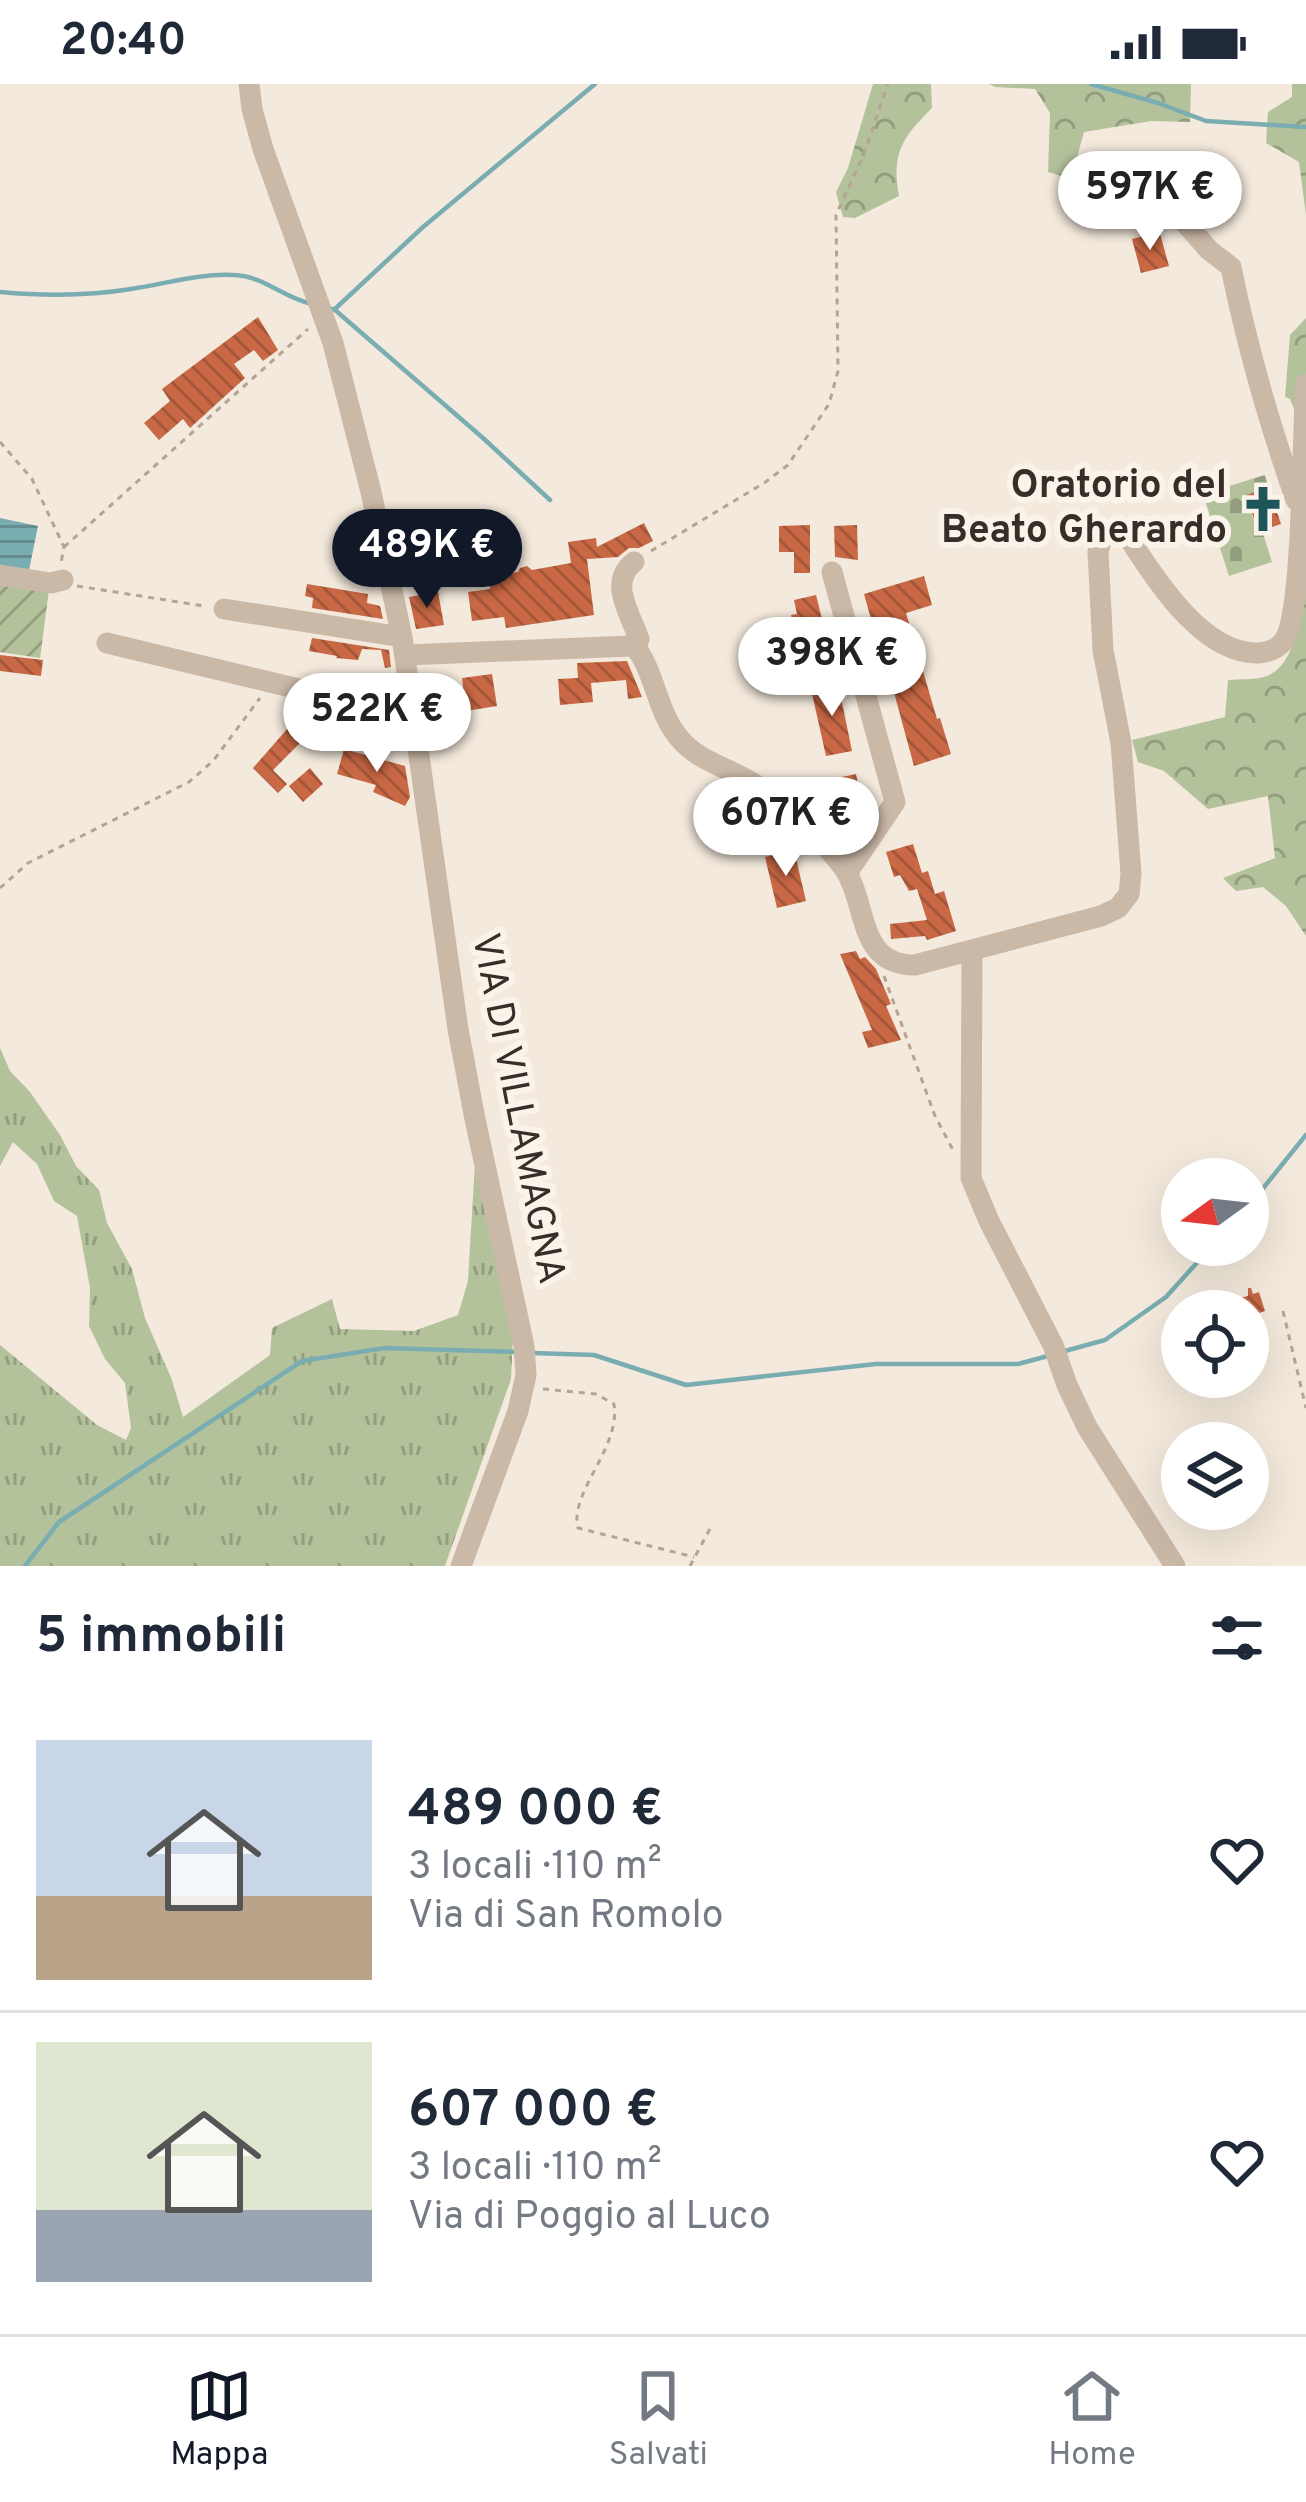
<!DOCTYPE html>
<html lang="it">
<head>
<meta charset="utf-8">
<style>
	body { margin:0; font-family:Overpass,sans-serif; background:#f2f2f3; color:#1f2937; height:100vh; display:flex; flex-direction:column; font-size:45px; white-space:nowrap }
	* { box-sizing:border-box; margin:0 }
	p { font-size:39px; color:#747a83 }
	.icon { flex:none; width:66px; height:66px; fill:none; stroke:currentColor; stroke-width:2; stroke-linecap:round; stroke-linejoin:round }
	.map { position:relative; height:1482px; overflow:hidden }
	.panel { display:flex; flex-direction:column; background:#fff; flex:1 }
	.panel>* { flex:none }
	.needle { width:78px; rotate:255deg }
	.buttons { position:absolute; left:1161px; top:1074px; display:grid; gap:24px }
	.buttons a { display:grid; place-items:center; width:108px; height:108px; border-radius:50%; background:#fff; box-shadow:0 12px 48px #0002; font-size:60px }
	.price { position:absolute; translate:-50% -102px; padding:0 27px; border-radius:42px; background:#fff; color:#222; font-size:39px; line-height:78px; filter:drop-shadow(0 3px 6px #0008) }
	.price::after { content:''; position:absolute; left:50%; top:72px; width:36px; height:27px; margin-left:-18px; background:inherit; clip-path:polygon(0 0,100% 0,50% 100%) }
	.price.selected { background:#111827; color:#fff }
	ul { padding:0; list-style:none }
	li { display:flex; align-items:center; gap:36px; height:300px; padding:0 36px }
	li+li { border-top:3px solid #e0e1e3 }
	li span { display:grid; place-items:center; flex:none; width:336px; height:240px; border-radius:0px; color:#555 }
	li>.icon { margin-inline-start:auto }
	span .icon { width:144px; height:144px; fill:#fffc; stroke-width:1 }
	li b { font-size:51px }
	h2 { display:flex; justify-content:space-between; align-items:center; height:144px; padding:0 36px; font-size:51px }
	.status { display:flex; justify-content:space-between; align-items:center; height:84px; padding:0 60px; background:#fff; direction:ltr }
	.status svg { height:33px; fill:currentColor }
	.dock { display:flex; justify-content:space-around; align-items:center; height:168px; border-top:3px solid #e0e1e3; background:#fff; font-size:33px; color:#747a83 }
	.dock a { display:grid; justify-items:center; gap:6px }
	.dock .selected { color:#111827 }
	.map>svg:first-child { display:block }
	.grass { fill:url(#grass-tufts) }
	.forest { fill:url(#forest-crowns) }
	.cemetery { fill:url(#cemetery-stones) }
	.garden { fill:url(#garden-furrows) }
	.water { fill:url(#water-rules) }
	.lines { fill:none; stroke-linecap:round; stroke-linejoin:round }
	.stream { stroke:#7aadb1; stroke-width:4.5 }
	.building { fill:url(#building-back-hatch) }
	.path { stroke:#b7a392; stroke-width:3; stroke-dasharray:6 6; stroke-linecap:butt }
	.minor { stroke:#cbb9a8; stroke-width:21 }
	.labels { text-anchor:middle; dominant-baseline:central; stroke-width:12; stroke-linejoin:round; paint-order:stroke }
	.poi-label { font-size:39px; font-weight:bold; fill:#382e28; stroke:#faf3e9; text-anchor:end }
	.street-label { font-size:39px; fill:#382e28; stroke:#faf3e9 }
</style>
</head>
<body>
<div class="status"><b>20:40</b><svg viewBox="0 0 49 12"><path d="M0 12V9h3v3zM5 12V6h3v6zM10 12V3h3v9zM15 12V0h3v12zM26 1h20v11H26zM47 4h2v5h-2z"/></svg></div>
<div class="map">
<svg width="1306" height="1482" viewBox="0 0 1306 1482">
	<defs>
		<pattern id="grass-tufts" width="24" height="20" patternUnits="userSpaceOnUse" patternTransform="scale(3)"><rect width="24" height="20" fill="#b4c29c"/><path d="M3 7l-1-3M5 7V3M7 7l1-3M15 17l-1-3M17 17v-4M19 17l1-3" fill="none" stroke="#939e7f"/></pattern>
		<pattern id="forest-crowns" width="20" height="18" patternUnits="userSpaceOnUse" patternTransform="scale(3)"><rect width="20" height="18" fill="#b4c29c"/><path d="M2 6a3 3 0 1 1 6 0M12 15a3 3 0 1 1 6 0" fill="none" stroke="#939e7f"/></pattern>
		<pattern id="cemetery-stones" width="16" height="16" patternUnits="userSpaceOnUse" patternTransform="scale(3)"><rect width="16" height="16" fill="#b4c29c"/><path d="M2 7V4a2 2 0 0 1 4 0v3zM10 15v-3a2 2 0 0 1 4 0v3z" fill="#939e7f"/></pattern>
		<pattern id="garden-furrows" width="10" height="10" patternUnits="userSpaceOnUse" patternTransform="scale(3)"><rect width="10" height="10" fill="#b4c29c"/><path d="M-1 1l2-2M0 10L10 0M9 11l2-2" fill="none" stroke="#939e7f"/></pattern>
		<pattern id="water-rules" width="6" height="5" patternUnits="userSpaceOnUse" patternTransform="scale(3)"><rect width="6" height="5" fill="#7aadb1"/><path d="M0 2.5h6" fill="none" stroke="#658d90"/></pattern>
		<pattern id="building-back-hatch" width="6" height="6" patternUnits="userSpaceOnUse" patternTransform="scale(3)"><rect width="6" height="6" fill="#c96844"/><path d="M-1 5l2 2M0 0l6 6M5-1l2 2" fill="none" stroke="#a45639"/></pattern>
	</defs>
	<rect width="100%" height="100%" fill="#f3e9dc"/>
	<!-- grass -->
	<path class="grass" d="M0,964L10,987L30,1008L60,1051L76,1082L99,1106L107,1139L132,1185L145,1234L172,1296L183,1333L270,1271L272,1244L332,1215L340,1245L414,1247L458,1231L468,1197L475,1078L513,1252L511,1295L445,1482H0V1261L97,1341L126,1356L131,1344L125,1299L105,1275L89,1242L90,1204L77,1132L54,1117L37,1080L13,1058L0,1082Z"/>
	<!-- forest -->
	<path class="forest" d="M873,0H931L932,24C903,53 891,69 899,112L855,134L843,133L836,108L848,84Z
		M989,0H1191L1190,38L1151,37L1084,48L1071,95L1048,88L1050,29L1035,5L995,3Z
		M1292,0H1306V131L1299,78L1266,59L1268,28L1292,13Z
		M1306,234V352L1290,315L1285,313L1290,251Z
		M1306,458V852L1286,822L1263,803L1236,807L1223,794L1275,774L1268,712L1208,725L1164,687L1138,678L1132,656L1225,633L1228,596C1240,595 1256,596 1267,592C1306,576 1303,494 1306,458Z"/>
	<!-- cemetery -->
	<path class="cemetery" d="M1265,391L1269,404L1246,412L1257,447L1262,446L1272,478L1229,492L1203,410Z"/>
	<!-- garden -->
	<path class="garden" d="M0,499L49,506L40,574L0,568Z"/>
	<!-- water -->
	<path class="water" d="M0,434L38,442L28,491L0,485Z"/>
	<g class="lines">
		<!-- stream -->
		<path class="stream" d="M1091,0L1158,19L1206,37L1306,43
			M0,208C44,212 88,212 131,205C166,200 199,189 234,191C264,192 283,214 312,220
			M329,224L335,226L483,354L550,416
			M336,224L423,143L595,0
			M1248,1123L1306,1051
			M1065,1267L1105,1256L1166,1213L1213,1161
			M533,1269L594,1271L686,1301L876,1280H1018L1048,1272
			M25,1482L59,1438L302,1277L385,1264L515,1268"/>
	</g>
	<!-- building -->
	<path class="building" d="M1156,149L1160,150L1169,182L1141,189L1132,155Z
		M258,233L278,266L263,277L254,266L234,280L245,294L190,344L183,335L159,356L144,339L170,317L162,305Z
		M1269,404L1281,440L1258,448L1246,411Z
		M644,439L653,457L639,464H629L618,473L587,475L594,531L506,544L504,533L472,537L468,508L490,505L488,493L518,488L520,484L527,482L532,486L571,479L568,458L596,454L597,463Z
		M810,441V489H794V468H779V442Z
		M857,441L858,476L835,473L834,442Z
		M924,492L932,521L906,529L937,635L940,634L951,670L914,682L893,605L900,603L881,539L873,542L864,510Z
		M307,500L368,510L367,519L380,522L383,535L312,524L313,514L305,512Z
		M438,508L444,541L416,545L409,513Z
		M816,511L832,575L814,579L811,567L800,570L791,531L797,530L794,516Z
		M312,554L389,566L391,583L385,584L381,566L362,565L358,576L336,574L337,572L309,567Z
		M0,571L43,576L41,592L0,587Z
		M627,577L642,613L628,615L626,596L591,599L593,618L560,621L558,595L578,594L577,579Z
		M492,590L497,622L466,627L462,594Z
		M838,599L852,667L826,672L811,605Z
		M288,644L302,657L273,686L287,700L278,709L253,684Z
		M344,665L405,682L410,713L405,722L373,708L376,701L337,690Z
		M310,684L323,700L303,718L289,702Z
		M856,690L864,728L856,729L858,739L832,744L822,697Z
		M913,760L922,789L928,787L935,810L944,807L956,847L927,856L925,852L891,855L890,840L927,836L917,805L909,807L900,791L894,793L886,768Z
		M794,766L806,817L777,824L765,773Z
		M856,867L860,875L865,873L876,885L891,920L886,922L901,956L868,964L862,948L872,946L840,870Z
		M1248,1204H1251L1253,1210L1259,1208L1265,1227L1259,1229L1264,1245L1248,1250V1227H1239L1235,1215L1248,1212Z"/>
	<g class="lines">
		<!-- path -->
		<path class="path" d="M0,358L32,395L64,463L61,479
			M64,463L308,245
			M651,467L764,399L788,381L829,320L838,287L836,131L863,72L888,0
			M77,502L204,522
			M0,804L28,779L189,698L213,677L260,614
			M884,892L935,1032L953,1066
			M1283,1227L1306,1324
			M543,1305L596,1310L614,1320C621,1364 569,1408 578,1444L694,1473
			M690,1482L712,1441"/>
		<!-- minor -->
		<path class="minor" d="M249,0L252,25L263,65L333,259L371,408L402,553L458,945L475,1035L524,1262L526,1291L518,1327L461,1482
			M1162,135L1179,132L1209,166L1231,183C1247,262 1269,339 1296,416
			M634,478C608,498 630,529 639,555L636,564C656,591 657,629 680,655C697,676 728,684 751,698C776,712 829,762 845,786C868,821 857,881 915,881L1101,832L1118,824L1129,810L1131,790L1121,659L1103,566L1098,468L1102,454L1111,446L1126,450C1154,492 1201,571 1259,569C1268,568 1277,565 1283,558C1304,533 1302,344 1306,300
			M832,488L895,718L847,789
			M0,491L51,499L63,496
			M224,525L402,553
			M107,559L415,633
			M406,571L631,562L636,564
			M972,866L971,1094L989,1137L1053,1261L1067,1301L1087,1343L1175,1482"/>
	</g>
	<!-- icons -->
	<defs>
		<symbol id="church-bare" viewBox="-9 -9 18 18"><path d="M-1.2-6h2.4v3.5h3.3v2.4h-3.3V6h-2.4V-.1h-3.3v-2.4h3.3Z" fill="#1d555b" stroke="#faf3e9" stroke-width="2.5" paint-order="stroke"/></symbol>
	</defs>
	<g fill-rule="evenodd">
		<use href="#church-bare" x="1230" y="392" width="66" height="66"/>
	</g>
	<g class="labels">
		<!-- poi labels -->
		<g class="poi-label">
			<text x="1227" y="403">Oratorio del<tspan x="1227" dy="45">Beato Gherardo</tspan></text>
		</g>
		<!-- street labels -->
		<g class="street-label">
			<text transform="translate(516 1025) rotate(79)">VIA DI VILLAMAGNA</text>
		</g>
	</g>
</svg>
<div class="buttons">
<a><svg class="needle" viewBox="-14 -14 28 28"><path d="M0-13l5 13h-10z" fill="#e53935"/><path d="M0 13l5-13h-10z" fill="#747a83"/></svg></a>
<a><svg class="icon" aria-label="locate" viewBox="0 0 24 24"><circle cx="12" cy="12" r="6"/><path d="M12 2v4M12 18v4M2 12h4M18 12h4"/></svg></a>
<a><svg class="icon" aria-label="layers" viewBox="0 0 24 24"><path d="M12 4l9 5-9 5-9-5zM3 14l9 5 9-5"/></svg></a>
</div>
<b class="price" style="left:1150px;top:169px">597K €</b>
<b class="price selected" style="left:427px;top:527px">489K €</b>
<b class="price" style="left:832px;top:635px">398K €</b>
<b class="price" style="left:377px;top:691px">522K €</b>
<b class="price" style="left:786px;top:795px">607K €</b>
</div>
<section class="panel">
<h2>5 immobili<svg class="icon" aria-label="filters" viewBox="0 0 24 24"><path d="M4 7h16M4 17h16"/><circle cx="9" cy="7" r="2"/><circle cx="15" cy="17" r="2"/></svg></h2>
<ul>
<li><span style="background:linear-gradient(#c9d6e8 65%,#b9a48a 0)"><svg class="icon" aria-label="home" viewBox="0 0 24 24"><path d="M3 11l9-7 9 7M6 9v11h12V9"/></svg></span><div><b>489 000 €</b><p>3 locali · 110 m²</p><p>Via di San Romolo</p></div><svg class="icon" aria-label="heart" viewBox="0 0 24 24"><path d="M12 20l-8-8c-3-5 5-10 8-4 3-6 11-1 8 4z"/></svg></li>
<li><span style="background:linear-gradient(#dfe7d0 70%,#9aa5b1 0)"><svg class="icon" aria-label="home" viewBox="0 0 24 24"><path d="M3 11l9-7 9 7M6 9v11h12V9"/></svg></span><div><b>607 000 €</b><p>3 locali · 110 m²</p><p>Via di Poggio al Luco</p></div><svg class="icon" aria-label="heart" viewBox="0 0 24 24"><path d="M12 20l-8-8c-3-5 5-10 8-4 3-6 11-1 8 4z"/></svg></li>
</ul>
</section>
<nav class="dock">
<a class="selected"><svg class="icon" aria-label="map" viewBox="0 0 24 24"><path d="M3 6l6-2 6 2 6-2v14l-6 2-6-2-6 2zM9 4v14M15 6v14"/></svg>Mappa</a>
<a><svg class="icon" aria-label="saved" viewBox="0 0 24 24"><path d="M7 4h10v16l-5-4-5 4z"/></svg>Salvati</a>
<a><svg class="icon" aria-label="home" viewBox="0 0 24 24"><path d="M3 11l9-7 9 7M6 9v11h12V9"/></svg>Home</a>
</nav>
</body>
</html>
